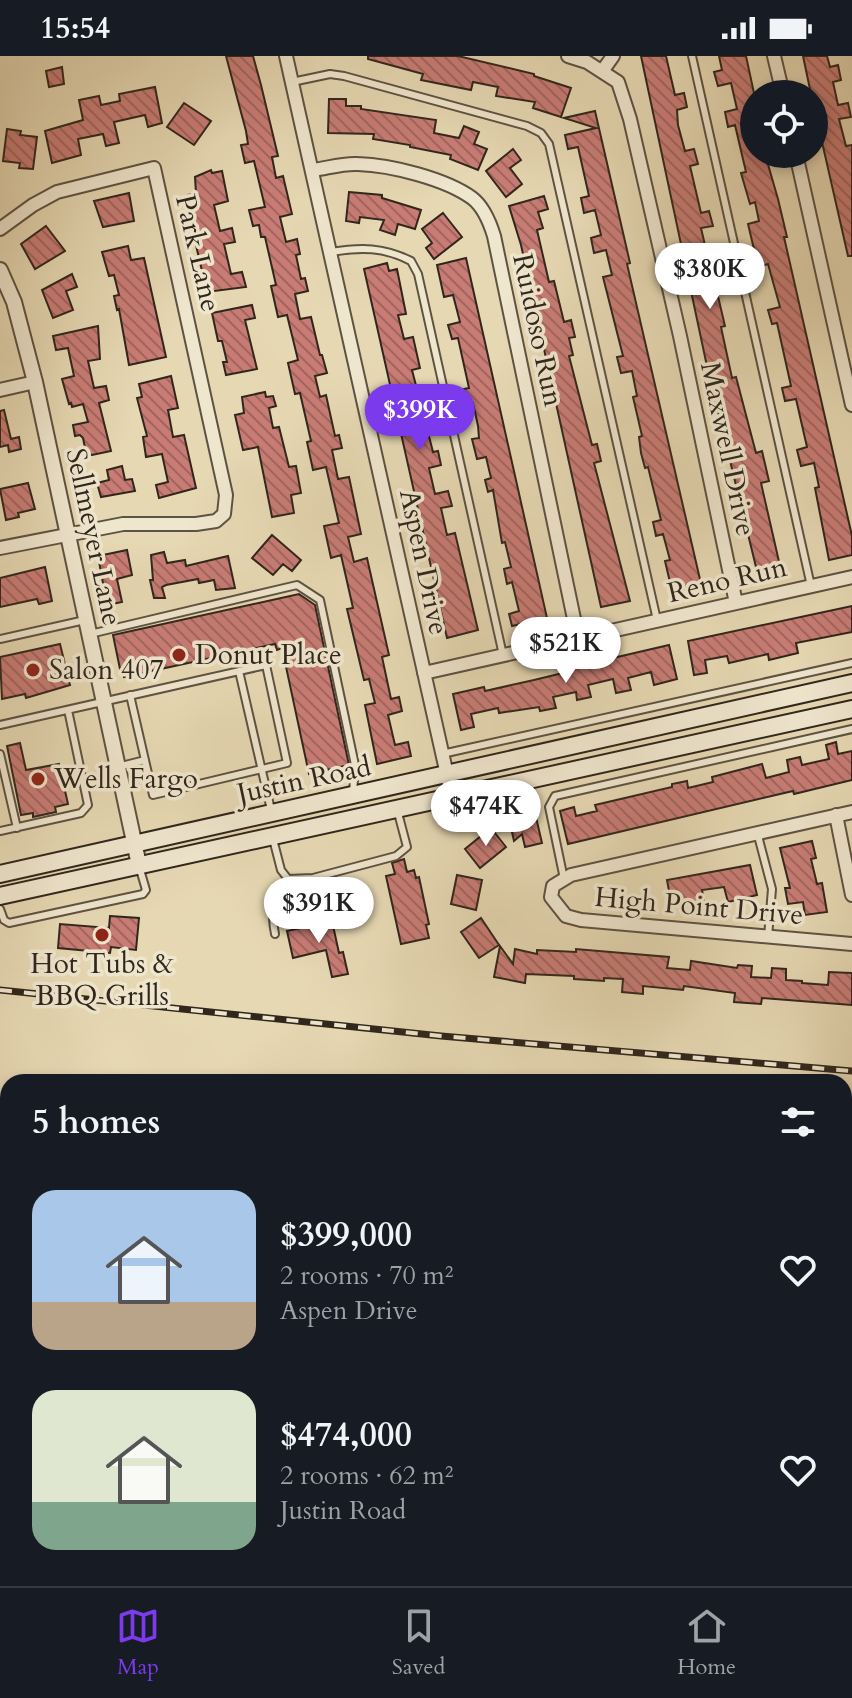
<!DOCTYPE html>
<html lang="en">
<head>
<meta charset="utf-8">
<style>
	body { margin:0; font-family:Cardo,serif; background:#242831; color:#f1f3f6; height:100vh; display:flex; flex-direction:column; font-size:30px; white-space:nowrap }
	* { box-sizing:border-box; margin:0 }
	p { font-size:26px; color:#9ea1a6 }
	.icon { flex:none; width:44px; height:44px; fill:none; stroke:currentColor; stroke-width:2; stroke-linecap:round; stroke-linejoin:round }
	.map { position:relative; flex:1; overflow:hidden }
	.side { position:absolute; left:0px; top:1018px; width:852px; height:512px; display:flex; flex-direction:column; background:#171b24; border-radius:24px 24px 0 0; box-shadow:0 4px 12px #0003 }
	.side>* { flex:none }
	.controls { position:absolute; left:740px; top:24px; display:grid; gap:16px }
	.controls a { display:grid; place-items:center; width:88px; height:88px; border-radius:50%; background:#171b24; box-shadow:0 4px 12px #0003; font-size:40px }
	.price { position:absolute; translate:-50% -68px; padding:0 18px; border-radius:28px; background:#fff; color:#222; font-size:26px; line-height:52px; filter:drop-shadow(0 2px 4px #0008) }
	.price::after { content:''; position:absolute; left:50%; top:48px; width:24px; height:18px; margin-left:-12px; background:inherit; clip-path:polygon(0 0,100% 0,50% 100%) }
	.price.on { background:#7c3aed; color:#fff }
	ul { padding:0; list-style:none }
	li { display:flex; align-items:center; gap:24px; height:200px; padding:0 32px }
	li span { display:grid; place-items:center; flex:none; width:224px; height:160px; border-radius:24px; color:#555 }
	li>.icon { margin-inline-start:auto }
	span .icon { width:96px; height:96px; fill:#fffc; stroke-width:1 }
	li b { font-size:34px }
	h2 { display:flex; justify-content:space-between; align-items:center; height:96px; padding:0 32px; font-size:34px }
	.status { display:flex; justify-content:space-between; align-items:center; height:56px; padding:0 40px; background:#171b24; direction:ltr }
	.status svg { height:22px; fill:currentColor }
	.dock { display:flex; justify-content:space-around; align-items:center; height:112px; border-top:2px solid #363941; background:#171b24; font-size:22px; color:#9ea1a6 }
	.dock a { display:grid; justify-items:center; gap:4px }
	.dock .on { color:#7c3aed }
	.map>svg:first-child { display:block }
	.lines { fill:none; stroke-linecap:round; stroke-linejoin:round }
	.stream { stroke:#6e7e76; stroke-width:4 }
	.building { fill:url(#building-back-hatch); stroke:#30261c; stroke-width:2 }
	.service-casing { stroke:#5e5242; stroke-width:10 }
	.minor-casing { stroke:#5e5242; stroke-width:16 }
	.tertiary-casing { stroke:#5e5242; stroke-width:18 }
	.secondary-casing { stroke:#30261c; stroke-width:20 }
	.service { stroke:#efe6ce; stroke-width:6 }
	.minor { stroke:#efe6ce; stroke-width:12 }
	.tertiary { stroke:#efe6ce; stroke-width:14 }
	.secondary { stroke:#efe6ce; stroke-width:16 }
	.rail-casing { stroke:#30261c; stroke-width:7 }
	.rail { stroke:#efe6ce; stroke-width:4; stroke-dasharray:12; stroke-linecap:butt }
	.poi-dot { fill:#8f2418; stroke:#efe6ce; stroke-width:3 }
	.labels { text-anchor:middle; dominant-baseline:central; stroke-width:7; stroke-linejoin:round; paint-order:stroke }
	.street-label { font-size:28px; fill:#30261c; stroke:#efe6ce }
	.poi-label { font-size:28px; fill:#30261c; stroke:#efe6ce; text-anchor:start }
</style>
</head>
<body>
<div class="status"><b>15:54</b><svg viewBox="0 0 49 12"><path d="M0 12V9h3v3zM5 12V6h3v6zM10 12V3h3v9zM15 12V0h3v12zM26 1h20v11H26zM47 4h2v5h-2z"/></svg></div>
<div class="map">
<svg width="852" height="1530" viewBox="0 0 852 1530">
	<defs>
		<pattern id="building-back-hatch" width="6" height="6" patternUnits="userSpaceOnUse" patternTransform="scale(2)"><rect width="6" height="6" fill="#c87c75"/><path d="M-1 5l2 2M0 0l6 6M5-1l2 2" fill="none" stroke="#a3655f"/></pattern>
	</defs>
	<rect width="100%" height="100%" fill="#e6d8b3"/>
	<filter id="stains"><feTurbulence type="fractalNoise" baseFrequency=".0025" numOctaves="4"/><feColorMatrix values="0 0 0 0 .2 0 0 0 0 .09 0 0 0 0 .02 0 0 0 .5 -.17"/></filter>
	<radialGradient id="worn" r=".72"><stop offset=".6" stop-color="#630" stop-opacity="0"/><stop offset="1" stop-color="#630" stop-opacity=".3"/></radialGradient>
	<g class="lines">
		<!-- stream -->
		<path class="stream" d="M241,1026L242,1022"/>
	</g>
	<!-- building -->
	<path class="building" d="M226,0H253L261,29L278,100L272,101L276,122L283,120L292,158L280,161L286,186L297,183L300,198L296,199L301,223L305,222L308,235L295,238L300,263L311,261L320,299H322L327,317L315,320L320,341L326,339L335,380L339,379L342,392L332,394L338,423L349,421L361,478L348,481L354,506L367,502L389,599L382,601L391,643L399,641L402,655L388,659L395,689L408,686L411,700L377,708L365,649L375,647L369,623L364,624L347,553L353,552L341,499L331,502L324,470L339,467L326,411L313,414L307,386L311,385L300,337L295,338L288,307L298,304L287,259L278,261L271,230L276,229L265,181H261L259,169L253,170L249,154L265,151L254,105L245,107L241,89L248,88L246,75Z
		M368,0H458L534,18V20L571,32L561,61L533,52L535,46L496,40L498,31L473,26L471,34L421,24L423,18L368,3Z
		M641,0H666L675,39L684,37L687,51L677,54L678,69L685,95L694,93L698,108L690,110L701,157L709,155L713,170L701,172L707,198L716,197L719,214L712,215L725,270L721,271L732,322L736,321L756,397L762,395L769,425L761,427L780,510L757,515L708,315Z
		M719,0H746L754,37V98H765L778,143L787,181H784L852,480V499L829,504L815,432L819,431L814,407L801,410L797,394L807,391L796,343L785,345L782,332L791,330L777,267L772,268L768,254L780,251L768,208L758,211L753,189L748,168L759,165L755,146L750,148L741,117L746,116L735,69L728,71L725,56L737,53L731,27L718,30L714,16L722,14Z
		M803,0H827L830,11L838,9L841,24L833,26L838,49L848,47L851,61L839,63L846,90L852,89V200H848L814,51V38H811Z
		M62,11L64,28L49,31L46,15Z
		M155,31L162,67L148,71L145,59L114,66L119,87L106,90L103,78L78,83L81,99L52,107L45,75L83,64L79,44L99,40L101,49L120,45L119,38Z
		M329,43H346V50H361V53L436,64L434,77L459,82L464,70L479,76L474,88L487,93L478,114L450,103L451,99L410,91V89L373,83L374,78L328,77Z
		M184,47L211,65L194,89L167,71Z
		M595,55L630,207L627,208L702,532L673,539L665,505L670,504L663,478L656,480L653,466L661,464L648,411L645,412L641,397L639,381L642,380L633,341L637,340L632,315L621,317L617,301L623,300L603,221L612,219L606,194L594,197L591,182L601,179L595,154L584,157L581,142L589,140L578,91L568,93L565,79L596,72L564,62Z
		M7,73L21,75L20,79L37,81L33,113L19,112L20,107L3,105Z
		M513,93L521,104L510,112L522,128L506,141L486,115Z
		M211,114L212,117L222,115L228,145L214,149L220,175L232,172L235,186L224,188L231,218L242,216L246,231L207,236L190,164H193L188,139L196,137L195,121Z
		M349,136L382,139V142L421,154L415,173L398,168L395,179L380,174L384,164L360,161L359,167L346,165Z
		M129,137L134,165L103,171L94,145Z
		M544,140L548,153L538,156L543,172L537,174L549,226L554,225L564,266L571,264L575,281L569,282L573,299L569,300L592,389L597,388L601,405L594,407L630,545L601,551L521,189L509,150Z
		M443,157L462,181L434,203L426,192L432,187L422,173Z
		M46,170L65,195L35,213L21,188Z
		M128,190L131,204L144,202L166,301L129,309L119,253L117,254L114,240L119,239L114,219L109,220L102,196Z
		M466,202L547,562L512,570L509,558L519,555L512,526L507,528L504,513L511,511L505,486L502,487L493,434L488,436L485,424L491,422L486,401L477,403L472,383L479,382L478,370L473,347L468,349L464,333L469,332L458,282L452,283L448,269L460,266L453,239L444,241L437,209Z
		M387,207L389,215L397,213L406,258L398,259L404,283L413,281L420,312L412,314L433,396L438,395L441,409L429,412L435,438L448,435L452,450L441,452L447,479L455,477L478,574L447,582L364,213Z
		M72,218L77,231L66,235L73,254L53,262L42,234Z
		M252,249L255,262L245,264L257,313L226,319L223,306H227L222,285H218L212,257Z
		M98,270L100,303L88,305L94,332L106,330L109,344L99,347L111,395L92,399L86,397L83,382L80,379L75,380L73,369L88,366L83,348L72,351L71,347L69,348L62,323L74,320L68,292L56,294L53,280Z
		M171,320L178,352L168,354L173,381L184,379L196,432L159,442L156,429L168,426L162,398L146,401L143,381L147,380L137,342L142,341L139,328Z
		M265,336L266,341L273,340L276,350L269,352L273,372L279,371L289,411L296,410L301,437L291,439L294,457L272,461L258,391L243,394L235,359L244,357L242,341Z
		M4,354L11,383L19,381L21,393L9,396L8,389L0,391V355Z
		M122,410L125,424L132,423L135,435L101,441L97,427L109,424L107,414Z
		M28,427L35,453L18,457L19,461L6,464L0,433Z
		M272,479L301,504L292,515L283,508L273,519L252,502Z
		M127,494L132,519L117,523L122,546L107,549L98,500Z
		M164,496L167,507L185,504L186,510L228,500L235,532L216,534L214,524L199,527L198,523L166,529L162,531L165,542H154L150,524H153L151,499Z
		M45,511L52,545L39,548L37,543L0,551V522Z
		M299,538L315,549L349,709L309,718L282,592L277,594L275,588L124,621L122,612L120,613L113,579Z
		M852,550V576L796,587L798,597L769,604L768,598L729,607L727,600L705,604L707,617L694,619L688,585Z
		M60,588L70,629L26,642L25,638L2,643L0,601Z
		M669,589L677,623L654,629L651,616L628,622L631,634L616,637L613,623L588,629L591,641L577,644L576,636L553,641L556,652L540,655L539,651L499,657L498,652L471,658L474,671L461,674L453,638L484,631L485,635L534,624L571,615L570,612Z
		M836,686L838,698L852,695V724L794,738L793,735L568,788L560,755L574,751L576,760L597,755L595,749L672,731V728L687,725L688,732L713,726L712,721L762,708L766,722L789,716L787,704L800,701L802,709L829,703L826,689Z
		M20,687L26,714L59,708L68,748L55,751L56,756L33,761V757L21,759L7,690Z
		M535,757L542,787L525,791L522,778L514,785L509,763Z
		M491,772L506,791L480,812L465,793Z
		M812,785L816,802L811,803L817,828L822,827L827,856L805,859L803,846L788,848L785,832H790L780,792Z
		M404,803L407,816L414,814L416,822L419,821L429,868L426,869L429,882L401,888L386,820L395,818L392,807Z
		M750,809L757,839L728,846L724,831L702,834L704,846L672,851L667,824Z
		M457,819L482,824L476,854L451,848Z
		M110,860L139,862L136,894L111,891L110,897L58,892L60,868L109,872Z
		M481,862L499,889L479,902L461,876Z
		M332,865L339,897L343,896L348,918L332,921L326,894L293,902L287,875Z
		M500,890L513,908L515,893L537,898V894L576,896V893L669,901L667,912L690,914L691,905L737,912L738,909L752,910L751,921L771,922L772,912L786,913V924L802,925V927L828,929L829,916L852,917V949L762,942L761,948L734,946L735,937L684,930L683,934L643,930V938L622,936L623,923L604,922V925L574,923V920L526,918L525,927L494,921Z"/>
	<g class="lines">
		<defs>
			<path id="service" d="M692,0L811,530
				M292,26L330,18L344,20L527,70L541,77L549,88L657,564
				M331,196C361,191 384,191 411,205L418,218L503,599
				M90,578L297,529L320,544L355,709L353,737
				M0,583L85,564
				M239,615L271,754
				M0,669C89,649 177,629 266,609L287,707L153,739L130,639
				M0,698L17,772
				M442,698L852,607
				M117,711L145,704
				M0,775L81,757L88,749L68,654
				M757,776L772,833L768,881
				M273,783L281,814L288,823L313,822L396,800L407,791L397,753
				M564,823L549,751L555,740L852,673
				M0,853L4,864L9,867L143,838L146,834L139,810
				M275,878C270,855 275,842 288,823
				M844,1082L852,1083
				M852,1111L849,1139L852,1164
				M0,1172L8,1170
				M0,1228L8,1230
				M844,1284L852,1283
				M844,1435L852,1433
				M563,1522L565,1530"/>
			<path id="minor" d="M286,0L452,741
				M568,0L587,6L618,26L630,63L680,280L736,547
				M774,0L783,38
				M603,14L613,0
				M796,98L852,349
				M314,114C328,112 343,107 358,108C391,109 446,123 472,142C484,151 490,167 494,180L578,582
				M0,173L33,149L57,136L154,112L226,439L224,458L216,465L196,468H123L0,492
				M0,334L35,326
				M424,617L852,521
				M852,756L571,819L553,830L551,841L566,860L581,864L852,888
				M836,759L852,839
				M844,1200L852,1198
				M844,1359L852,1357
				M0,1374L8,1372
				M844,1512L852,1510
				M641,1522L643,1530
				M76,1530C114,1527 151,1528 188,1522
				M762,1530L798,1522"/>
			<path id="tertiary" d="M0,214L14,246L35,326L139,809"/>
			<path id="secondary" d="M0,818L852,627
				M0,840L852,653"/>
		</defs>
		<!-- service casing -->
		<use href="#service" class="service-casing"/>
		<!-- minor casing -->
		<use href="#minor" class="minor-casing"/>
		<!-- tertiary casing -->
		<use href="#tertiary" class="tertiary-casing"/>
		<!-- secondary casing -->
		<use href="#secondary" class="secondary-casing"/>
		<!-- service -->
		<use href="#service" class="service"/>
		<!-- minor -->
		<use href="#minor" class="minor"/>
		<!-- tertiary -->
		<use href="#tertiary" class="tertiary"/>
		<!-- secondary -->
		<use href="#secondary" class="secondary"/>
		<defs>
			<path id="rail" d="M0,934L441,980L852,1015"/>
		</defs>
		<!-- rail casing -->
		<use href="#rail" class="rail-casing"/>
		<!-- rail -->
		<use href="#rail" class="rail"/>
	</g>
	<!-- markers -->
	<g class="poi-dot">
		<circle cx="179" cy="599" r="8"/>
		<circle cx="33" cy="614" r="8"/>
		<circle cx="38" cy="723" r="8"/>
		<circle cx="102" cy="879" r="8"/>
	</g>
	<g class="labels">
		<!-- street labels -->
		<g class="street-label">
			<text transform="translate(198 197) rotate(77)">Park Lane</text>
			<text transform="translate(538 274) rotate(78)">Ruidoso Run</text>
			<text transform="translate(728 393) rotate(78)">Maxwell Drive</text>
			<text transform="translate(94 481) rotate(78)">Sellmeyer Lane</text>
			<text transform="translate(424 506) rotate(78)">Aspen Drive</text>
			<text transform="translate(727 524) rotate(-13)">Reno Run</text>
			<text transform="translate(304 724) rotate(-12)">Justin Road</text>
			<text transform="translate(699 850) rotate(5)">High Point Drive</text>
		</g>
		<!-- poi labels -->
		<g class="poi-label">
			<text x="195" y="599">Donut Place</text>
			<text x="49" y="614">Salon 407</text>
			<text x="54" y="723">Wells Fargo</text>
			<text x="102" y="908" text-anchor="middle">Hot Tubs &amp;<tspan x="102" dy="32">BBQ Grills</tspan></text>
		</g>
	</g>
	<rect width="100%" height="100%" filter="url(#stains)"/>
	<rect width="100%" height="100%" fill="url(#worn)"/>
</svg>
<div class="controls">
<a><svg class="icon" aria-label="locate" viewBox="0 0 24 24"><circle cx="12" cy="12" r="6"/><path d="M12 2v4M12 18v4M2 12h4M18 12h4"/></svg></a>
</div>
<b class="price" style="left:710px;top:255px">$380K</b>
<b class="price on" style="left:420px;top:396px">$399K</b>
<b class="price" style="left:566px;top:629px">$521K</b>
<b class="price" style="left:486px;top:792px">$474K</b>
<b class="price" style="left:319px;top:889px">$391K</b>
<section class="side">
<h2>5 homes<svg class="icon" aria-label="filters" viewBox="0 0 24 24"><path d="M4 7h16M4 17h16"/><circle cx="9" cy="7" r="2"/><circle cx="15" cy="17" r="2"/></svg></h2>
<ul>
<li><span style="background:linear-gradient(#a9c7e8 70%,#b9a48a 0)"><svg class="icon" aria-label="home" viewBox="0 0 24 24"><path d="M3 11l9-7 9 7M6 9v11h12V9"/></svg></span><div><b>$399,000</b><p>2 rooms · 70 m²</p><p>Aspen Drive</p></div><svg class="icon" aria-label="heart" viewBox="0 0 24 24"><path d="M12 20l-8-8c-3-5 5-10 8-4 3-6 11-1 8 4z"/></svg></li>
<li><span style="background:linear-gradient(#dfe7d0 70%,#7fa58c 0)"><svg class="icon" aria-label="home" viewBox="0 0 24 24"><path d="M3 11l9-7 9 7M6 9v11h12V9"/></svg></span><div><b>$474,000</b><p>2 rooms · 62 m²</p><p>Justin Road</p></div><svg class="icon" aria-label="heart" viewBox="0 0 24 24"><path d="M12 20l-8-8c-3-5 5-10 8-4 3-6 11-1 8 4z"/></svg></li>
</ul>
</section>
</div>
<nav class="dock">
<a class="on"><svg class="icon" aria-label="map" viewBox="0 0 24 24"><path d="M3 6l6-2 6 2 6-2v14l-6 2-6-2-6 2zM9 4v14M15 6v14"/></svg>Map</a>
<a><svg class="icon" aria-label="saved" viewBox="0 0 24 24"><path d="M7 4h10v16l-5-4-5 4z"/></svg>Saved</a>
<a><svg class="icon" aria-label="home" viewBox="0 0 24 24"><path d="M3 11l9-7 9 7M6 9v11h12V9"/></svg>Home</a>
</nav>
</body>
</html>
